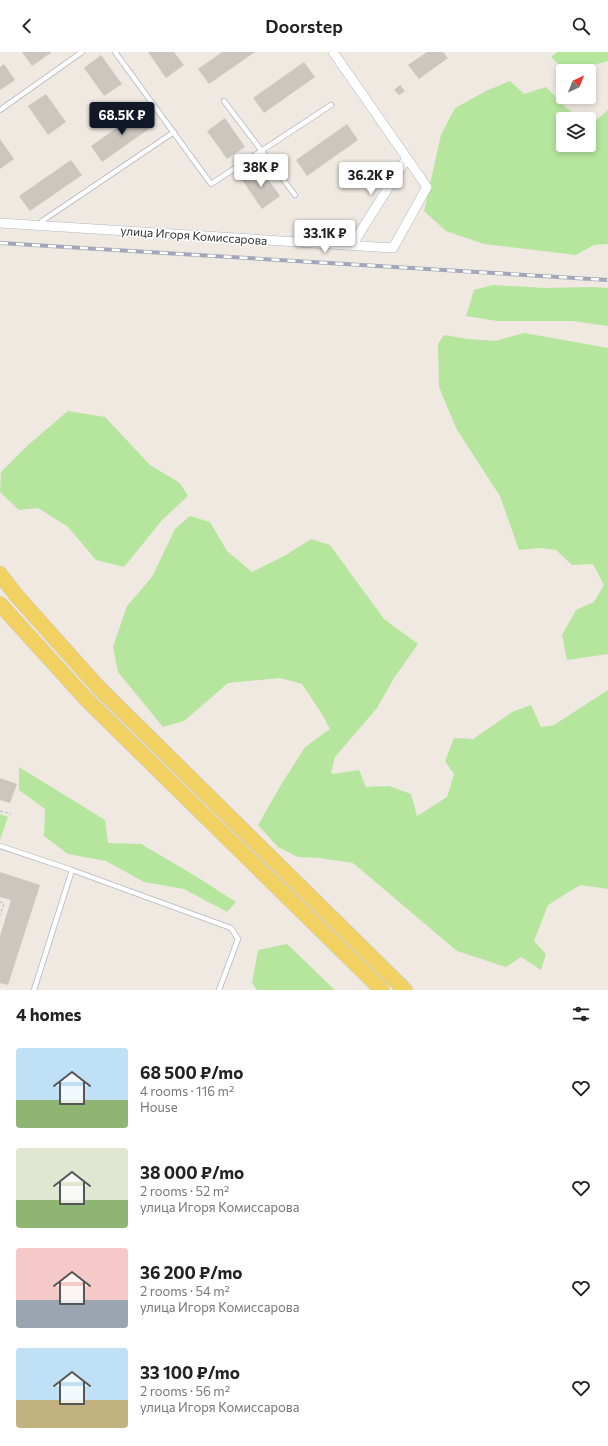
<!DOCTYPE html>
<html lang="en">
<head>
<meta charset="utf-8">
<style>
	body { margin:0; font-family:Commissioner,sans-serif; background:#f2f2f2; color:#222; height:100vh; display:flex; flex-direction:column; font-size:15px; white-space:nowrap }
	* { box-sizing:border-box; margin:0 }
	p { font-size:13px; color:#767676 }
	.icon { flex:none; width:22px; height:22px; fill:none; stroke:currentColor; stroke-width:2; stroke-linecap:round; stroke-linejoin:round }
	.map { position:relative; height:938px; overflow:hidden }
	.details { display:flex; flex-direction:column; background:#fff; flex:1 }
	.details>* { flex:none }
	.needle { width:26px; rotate:43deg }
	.tools { position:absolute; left:556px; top:12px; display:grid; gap:8px }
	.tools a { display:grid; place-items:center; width:40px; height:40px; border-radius:4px; background:#fff; box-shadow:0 2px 6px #0003; font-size:20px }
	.price { position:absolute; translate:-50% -34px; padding:0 9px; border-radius:4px; background:#fff; color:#222; font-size:13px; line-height:26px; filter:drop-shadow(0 1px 2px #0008) }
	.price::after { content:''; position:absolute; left:50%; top:24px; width:12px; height:9px; margin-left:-6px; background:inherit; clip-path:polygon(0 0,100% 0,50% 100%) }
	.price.on { background:#111827; color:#fff }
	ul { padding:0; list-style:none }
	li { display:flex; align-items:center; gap:12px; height:100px; padding:0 16px }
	li span { display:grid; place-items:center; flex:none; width:112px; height:80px; border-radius:4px; color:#555 }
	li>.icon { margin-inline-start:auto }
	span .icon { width:48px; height:48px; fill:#fffc; stroke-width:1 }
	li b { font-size:17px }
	h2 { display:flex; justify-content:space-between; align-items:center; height:48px; padding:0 16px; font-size:17px }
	header { display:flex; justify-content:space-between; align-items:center; height:52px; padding:0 16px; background:#fff; font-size:18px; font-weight:600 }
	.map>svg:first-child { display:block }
	.green { fill:#b6e59e }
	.building { fill:#cbc7bf }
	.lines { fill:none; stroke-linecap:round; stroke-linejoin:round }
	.service-casing { stroke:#b4b7c1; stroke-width:6 }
	.minor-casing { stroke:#b4b7c1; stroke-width:10 }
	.primary-casing { stroke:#c9c9c9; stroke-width:16 }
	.path { stroke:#c9c9c9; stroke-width:1.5; stroke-dasharray:3 2; stroke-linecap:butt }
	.service { stroke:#fff; stroke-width:4.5 }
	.minor { stroke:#fff; stroke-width:9 }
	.primary { stroke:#f2d163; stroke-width:15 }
	.rail-casing { stroke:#a3a6b8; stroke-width:4 }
	.rail { stroke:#fff; stroke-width:2.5; stroke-dasharray:8; stroke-linecap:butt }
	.labels { text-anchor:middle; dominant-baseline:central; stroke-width:3; stroke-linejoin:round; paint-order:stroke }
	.street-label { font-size:12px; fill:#2e2e2e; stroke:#fff }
</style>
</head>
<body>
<header><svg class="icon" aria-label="back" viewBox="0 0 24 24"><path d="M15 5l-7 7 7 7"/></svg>Doorstep<svg class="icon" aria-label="search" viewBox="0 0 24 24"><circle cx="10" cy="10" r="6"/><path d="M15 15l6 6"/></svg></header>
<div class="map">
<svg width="608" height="938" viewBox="0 0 608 938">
	<rect width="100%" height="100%" fill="#efe9e1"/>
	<!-- green -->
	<path class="green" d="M557,0H608V9L572,19H565L551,5Z
		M510,29L524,42L546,35L566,56L583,67H563V93H589V70L592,72L608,58V192L594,193L576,203L484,192L446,179L424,159L441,83L455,56L486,39Z
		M493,233L545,236L592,235L608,236V274L572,269H497L466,264L474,238Z
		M524,281L608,296V602L567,608L562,583L576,558L594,550L604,533L593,512L572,513L556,498L540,496L519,498L500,444L457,378L439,335L438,292L444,283L468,287L495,289Z
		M68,359L105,365L150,413L180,431L188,444L163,467L124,515L96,508L68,475L38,456L19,458L0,440L1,420L28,393Z
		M190,464L210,470L227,499L252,520L286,503L311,487L330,493L384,567L418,592L394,626L377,656L335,705L331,720L333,722L359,718L366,735L389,734L411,742L417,764L447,745L454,722L445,709L454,686L473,687L512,660L531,653L541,675L554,673L608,638V837L580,833L548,853L534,889L546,902L541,918L521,905L506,915L457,899L353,811L319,806L298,805L278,795L258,773L281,733L305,695L330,677L322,662L302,632L280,626L228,631L184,669L163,675L118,620L113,595L127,554L152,525L175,477Z
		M19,715L105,768L108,791L141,792L197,825L236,850L227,860L184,837L144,830L106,809L68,802L44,784L45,757L19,738Z
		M0,762L8,765L0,788Z
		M287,892L335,938H257L252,931L258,898Z"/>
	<!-- building -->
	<path class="building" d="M22,0H52L32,14Z
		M148,0H174L184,13L166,26Z
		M222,0H255L209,32L198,17Z
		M427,0H443L448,6L419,27L408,13Z
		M101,3L122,32L104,44L84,16Z
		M304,10L315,25L264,61L253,46Z
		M4,12L15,28L0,38V15Z
		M400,33L405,39L399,43L394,38Z
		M46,42L66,70L48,83L28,54Z
		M142,58L153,74L102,110L91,94Z
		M225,66L245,95L227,107L207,79Z
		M347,72L358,88L307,124L296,108Z
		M0,87L14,107L0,117Z
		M71,108L82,123L30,159L19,144Z
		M260,116L280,144L262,157L242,128Z
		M0,726L17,732L10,751L0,748Z
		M0,820L40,833L8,933L0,931V884L11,848L0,845Z"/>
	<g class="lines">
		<defs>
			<path id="service" d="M115,0L211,132L331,53
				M224,49L295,143
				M0,58L82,0
				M42,169L174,80
				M0,794L72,818L34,938
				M72,818L231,876L238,887L219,938"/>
			<path id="minor" d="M0,171L393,196L427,135L333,0
				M352,193L407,106"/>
			<path id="primary" d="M0,522L16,543L99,636L405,938
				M0,552L87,648L382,938"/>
		</defs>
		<!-- service casing -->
		<use href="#service" class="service-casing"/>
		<!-- minor casing -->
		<use href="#minor" class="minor-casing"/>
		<!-- primary casing -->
		<use href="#primary" class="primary-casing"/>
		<!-- path -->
		<path class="path" d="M0,759L11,762
			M0,850L4,851L0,863"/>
		<!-- service -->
		<use href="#service" class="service"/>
		<!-- minor -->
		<use href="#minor" class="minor"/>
		<!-- primary -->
		<use href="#primary" class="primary"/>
		<defs>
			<path id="rail" d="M0,191L608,228"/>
		</defs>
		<!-- rail casing -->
		<use href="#rail" class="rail-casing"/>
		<!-- rail -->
		<use href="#rail" class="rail"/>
	</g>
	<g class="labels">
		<!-- street labels -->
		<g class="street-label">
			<text transform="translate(194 183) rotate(4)">улица Игоря Комиссарова</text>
		</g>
	</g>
</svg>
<div class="tools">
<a><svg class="needle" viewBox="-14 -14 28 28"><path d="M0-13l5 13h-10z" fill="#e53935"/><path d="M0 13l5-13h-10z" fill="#767676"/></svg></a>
<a><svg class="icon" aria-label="layers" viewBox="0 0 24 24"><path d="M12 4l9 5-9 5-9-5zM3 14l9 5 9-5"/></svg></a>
</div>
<b class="price on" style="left:122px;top:84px">68.5K ₽</b>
<b class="price" style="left:261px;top:136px">38K ₽</b>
<b class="price" style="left:371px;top:144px">36.2K ₽</b>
<b class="price" style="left:325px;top:202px">33.1K ₽</b>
</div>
<section class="details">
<h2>4 homes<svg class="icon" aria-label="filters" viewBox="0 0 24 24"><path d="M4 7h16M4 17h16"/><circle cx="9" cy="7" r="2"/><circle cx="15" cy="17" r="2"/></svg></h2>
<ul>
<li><span style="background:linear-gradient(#bfe0f5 65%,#8fb573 0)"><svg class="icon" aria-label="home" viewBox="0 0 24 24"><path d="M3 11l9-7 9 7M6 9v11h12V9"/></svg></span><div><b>68 500 ₽/mo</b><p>4 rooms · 116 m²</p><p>House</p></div><svg class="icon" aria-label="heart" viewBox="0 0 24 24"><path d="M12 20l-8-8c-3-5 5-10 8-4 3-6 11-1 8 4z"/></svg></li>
<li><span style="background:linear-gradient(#dfe7d0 65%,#8fb573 0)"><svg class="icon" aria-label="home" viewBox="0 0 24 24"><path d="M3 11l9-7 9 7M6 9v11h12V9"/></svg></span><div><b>38 000 ₽/mo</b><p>2 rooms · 52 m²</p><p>улица Игоря Комиссарова</p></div><svg class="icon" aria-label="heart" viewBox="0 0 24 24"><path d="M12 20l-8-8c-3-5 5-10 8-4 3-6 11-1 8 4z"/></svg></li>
<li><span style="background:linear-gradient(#f6c9c9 65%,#9aa5b1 0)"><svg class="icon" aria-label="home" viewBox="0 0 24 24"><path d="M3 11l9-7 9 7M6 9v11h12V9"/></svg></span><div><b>36 200 ₽/mo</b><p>2 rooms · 54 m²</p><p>улица Игоря Комиссарова</p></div><svg class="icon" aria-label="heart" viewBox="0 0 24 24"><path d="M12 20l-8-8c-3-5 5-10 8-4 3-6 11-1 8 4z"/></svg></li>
<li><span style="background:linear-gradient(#bfe0f5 65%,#c2b280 0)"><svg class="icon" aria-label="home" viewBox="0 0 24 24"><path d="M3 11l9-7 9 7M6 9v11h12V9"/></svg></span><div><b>33 100 ₽/mo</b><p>2 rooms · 56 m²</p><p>улица Игоря Комиссарова</p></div><svg class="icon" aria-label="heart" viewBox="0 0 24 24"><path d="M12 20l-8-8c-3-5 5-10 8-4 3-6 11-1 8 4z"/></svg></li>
</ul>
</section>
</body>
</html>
